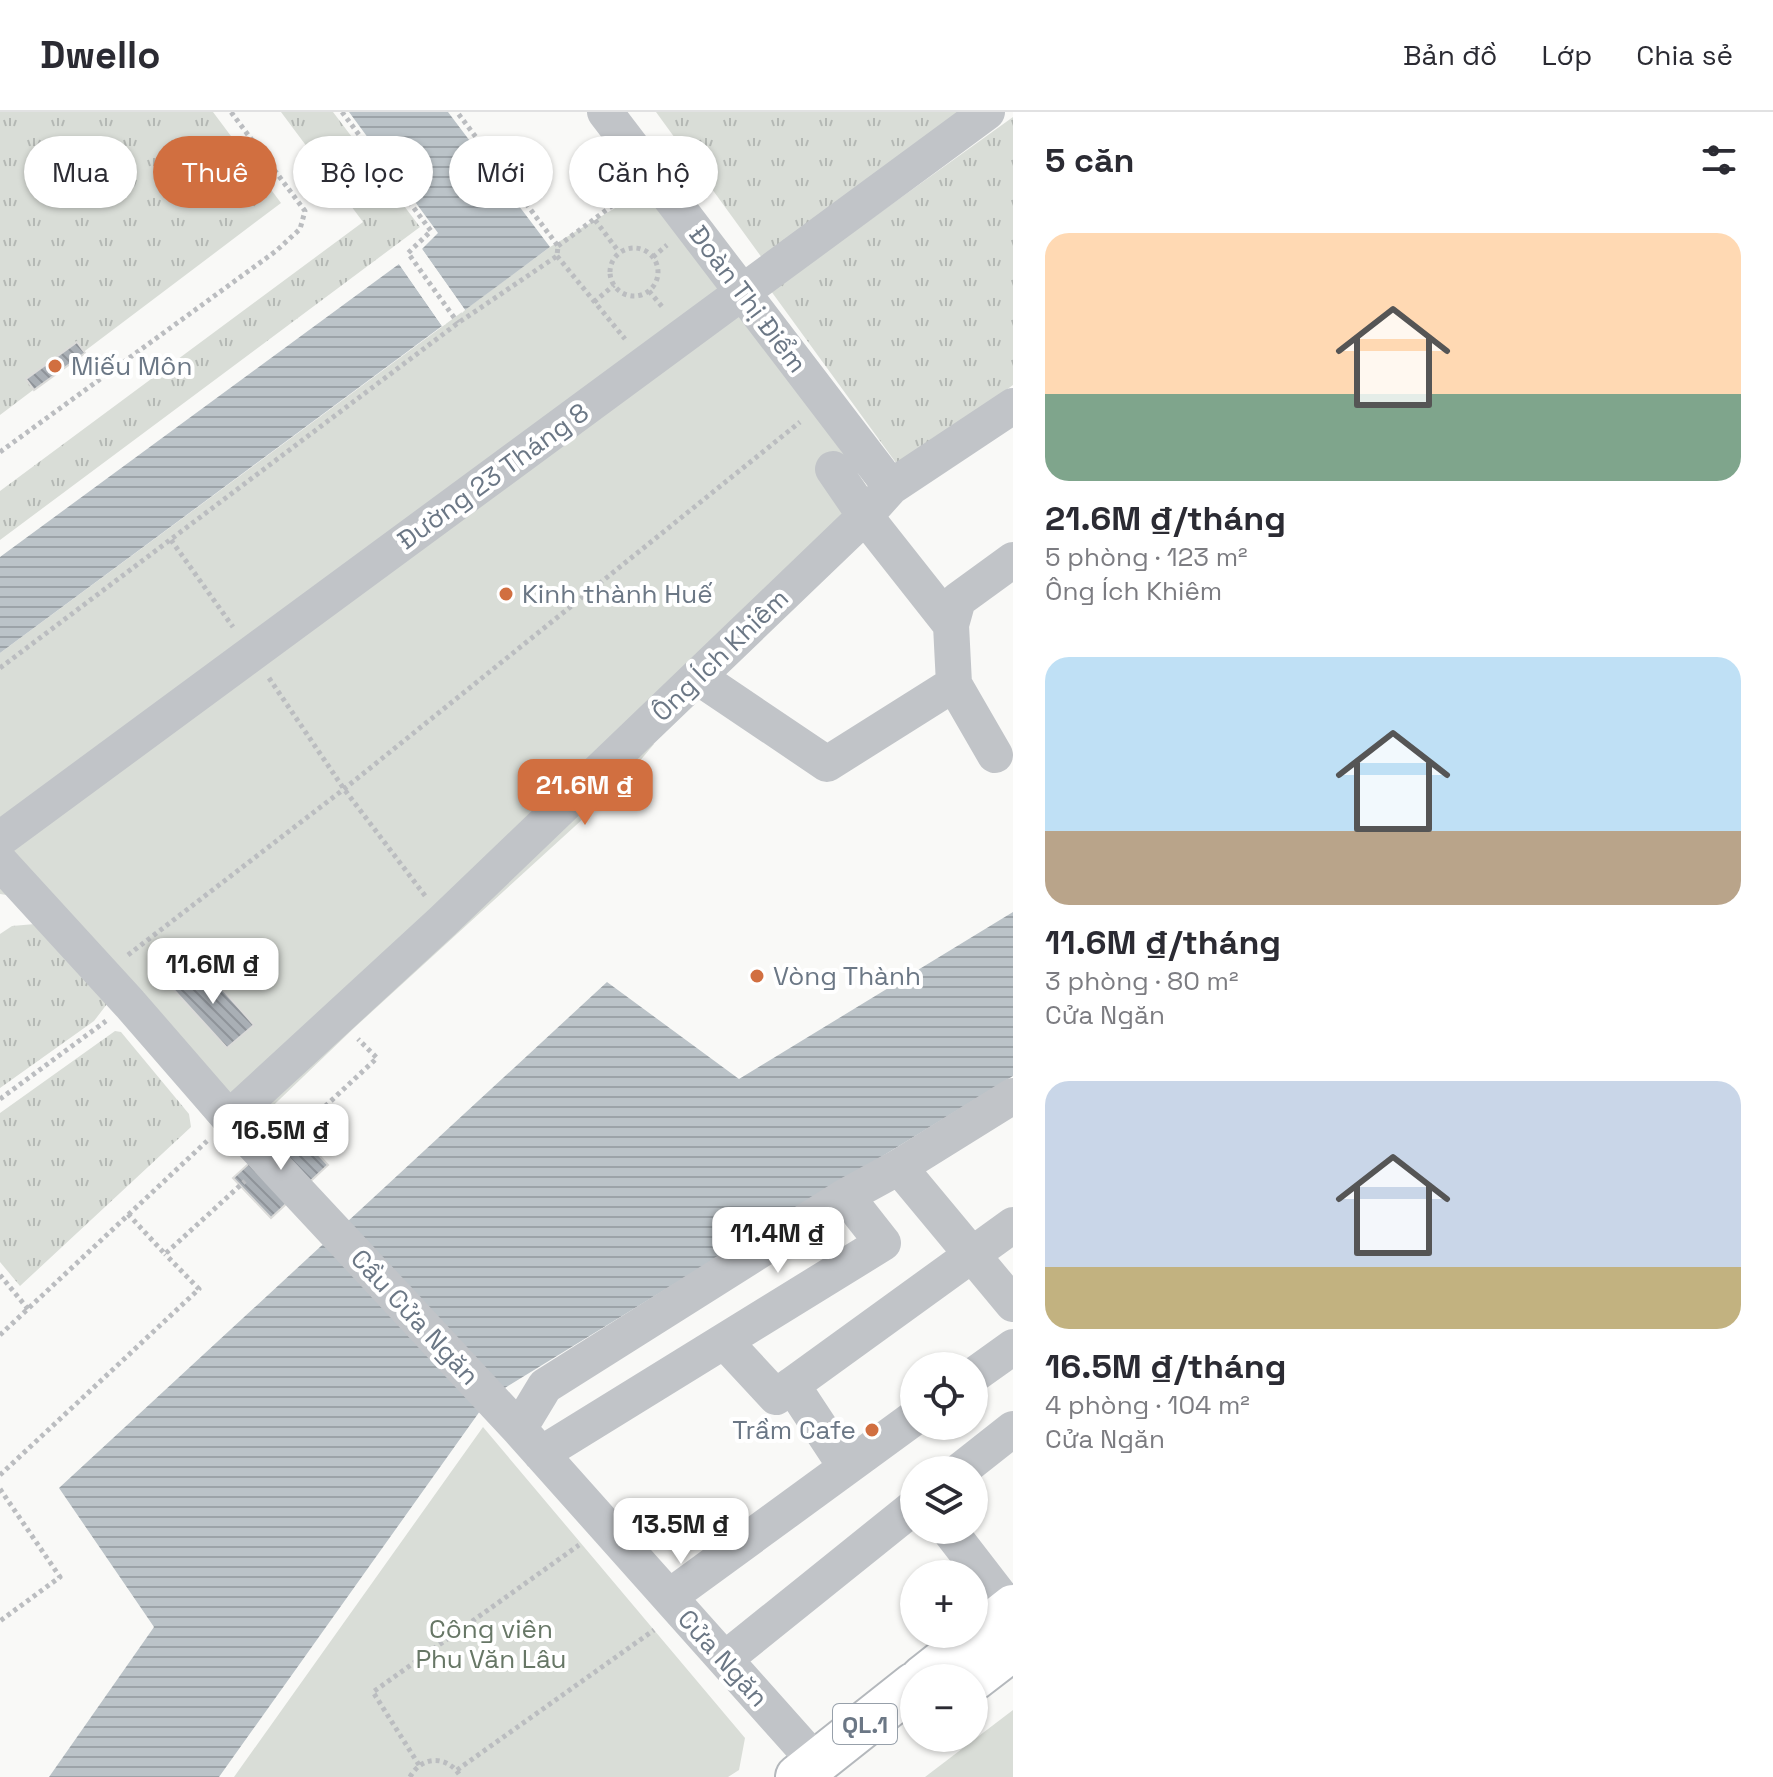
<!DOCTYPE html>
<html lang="vi">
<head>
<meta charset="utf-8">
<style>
	body { margin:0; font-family:"Space Grotesk",sans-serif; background:#f2f2f3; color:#2b2b33; height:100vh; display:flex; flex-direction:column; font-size:30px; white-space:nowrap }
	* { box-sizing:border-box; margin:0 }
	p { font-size:26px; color:#7c7c81 }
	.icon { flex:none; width:44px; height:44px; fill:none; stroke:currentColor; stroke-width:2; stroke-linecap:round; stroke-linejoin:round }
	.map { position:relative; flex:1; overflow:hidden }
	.drawer { display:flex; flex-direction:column; background:#fff; width:760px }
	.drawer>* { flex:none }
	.guide { position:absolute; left:24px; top:24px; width:760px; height:72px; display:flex; gap:16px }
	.buttons { position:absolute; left:900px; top:1240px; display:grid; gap:16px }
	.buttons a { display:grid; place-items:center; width:88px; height:88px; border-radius:50%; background:#fff; box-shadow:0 2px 6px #0004; font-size:40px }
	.price { position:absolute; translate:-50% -68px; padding:0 18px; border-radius:16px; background:#fff; color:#222; font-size:26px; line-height:52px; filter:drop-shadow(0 2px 4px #0008) }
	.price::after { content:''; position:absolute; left:50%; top:48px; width:24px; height:18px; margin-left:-12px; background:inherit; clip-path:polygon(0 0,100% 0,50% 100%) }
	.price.selected { background:#d16f40; color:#fff }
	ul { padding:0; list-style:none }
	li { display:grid; align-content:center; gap:16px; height:424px; padding:0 32px }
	li span { display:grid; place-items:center; height:248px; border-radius:24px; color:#555 }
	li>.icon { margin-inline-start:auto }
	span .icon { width:144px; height:144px; fill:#fffc; stroke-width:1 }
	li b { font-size:34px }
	h2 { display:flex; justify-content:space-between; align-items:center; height:96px; padding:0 32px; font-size:34px }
	.chip { padding:0 28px; border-radius:36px; background:#fff; box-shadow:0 2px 6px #0004; font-size:28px; line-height:72px }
	.chip.selected { background:#d16f40; color:#fff }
	header { display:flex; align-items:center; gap:48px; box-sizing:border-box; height:112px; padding:0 40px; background:#fff; border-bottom:2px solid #e1e1e2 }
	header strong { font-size:38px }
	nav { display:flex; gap:44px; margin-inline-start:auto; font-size:28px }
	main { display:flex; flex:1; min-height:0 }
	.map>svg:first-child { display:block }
	.grass { fill:url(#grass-tufts) }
	.park { fill:#d9ddd7 }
	.water { fill:url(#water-rules) }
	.pier { fill:#f9f9f7 }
	.building { fill:url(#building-back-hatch); stroke:#dbdbd9; stroke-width:2 }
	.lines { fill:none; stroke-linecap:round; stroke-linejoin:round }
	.major-casing { stroke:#b4b8bc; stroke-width:48 }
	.path { stroke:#bbbdc0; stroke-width:5; stroke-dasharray:4 4; stroke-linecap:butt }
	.minor { stroke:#c1c4c8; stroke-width:36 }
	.major { stroke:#fff; stroke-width:44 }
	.poi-dot { fill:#d16f40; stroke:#fff; stroke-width:3 }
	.labels { text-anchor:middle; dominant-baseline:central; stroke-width:8; stroke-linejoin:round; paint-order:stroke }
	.shield { fill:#fff; stroke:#97a0aa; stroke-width:2 }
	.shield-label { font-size:24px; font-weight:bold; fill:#6b7785 }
	.street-label { font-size:26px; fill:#6b7785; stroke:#fff }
	.poi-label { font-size:26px; fill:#6b7785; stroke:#fff; text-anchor:start }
	.park-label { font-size:26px; fill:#677766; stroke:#fff }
</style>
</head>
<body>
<header>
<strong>Dwello</strong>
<nav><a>Bản đồ</a><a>Lớp</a><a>Chia sẻ</a></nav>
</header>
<main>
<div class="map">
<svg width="1013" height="1665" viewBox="0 0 1013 1665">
	<defs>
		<pattern id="grass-tufts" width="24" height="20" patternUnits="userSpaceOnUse" patternTransform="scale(2)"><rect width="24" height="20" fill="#d9ddd7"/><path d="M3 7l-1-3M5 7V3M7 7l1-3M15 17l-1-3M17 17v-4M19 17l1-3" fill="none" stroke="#b4b8b4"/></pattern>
		<pattern id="water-rules" width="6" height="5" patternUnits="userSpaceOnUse" patternTransform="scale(2)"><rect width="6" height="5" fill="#bbc3c8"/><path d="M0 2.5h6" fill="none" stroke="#9ca3a8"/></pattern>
		<pattern id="building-back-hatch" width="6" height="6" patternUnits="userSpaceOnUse" patternTransform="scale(2)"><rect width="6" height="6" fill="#a9afb5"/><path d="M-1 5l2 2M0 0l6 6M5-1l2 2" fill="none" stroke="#8e9399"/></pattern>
	</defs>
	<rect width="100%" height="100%" fill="#f9f9f7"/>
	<!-- grass -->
	<path class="grass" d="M0,0H213L281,91L0,303Z
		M281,0H333L420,115L0,428V379L363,110Z
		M656,0H973L765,150Z
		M1013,5V273L899,355L771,179Z
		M35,812L107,892L94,909L0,976V822L12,814Z
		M115,919L121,920L189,1002L191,1015L20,1174L0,1150V1001Z"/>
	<!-- park -->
	<path class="park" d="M645,78L746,207L871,380L627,621L654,632L619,674L354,916L230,1035L20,785L0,782V541L550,135Z
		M483,1315L745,1626L739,1658L728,1665H234Z
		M1013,1598V1665H925Z"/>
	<!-- water -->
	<path class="water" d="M349,0H448L550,135L465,198L422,137L438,121Z
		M399,152L442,214L0,541V445Z
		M1013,800V964L490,1285L219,1665H49L154,1515L59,1376L607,870L739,967Z"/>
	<!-- pier -->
	<path class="pier" d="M422,137L465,198L462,201L418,139Z
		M403,150L446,212L442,214L399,152Z"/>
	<!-- building -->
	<path class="building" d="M78,47L85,57L57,78L50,69Z
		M77,230L85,241L34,278L26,267Z
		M200,852L254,913L227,936L173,877Z
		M291,1013L328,1053L271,1106L233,1066Z"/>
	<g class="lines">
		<defs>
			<path id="major" d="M923,1566L1013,1495
				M974,1566L1013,1536
				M798,1665L914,1573"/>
		</defs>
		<!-- major casing -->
		<use href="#major" class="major-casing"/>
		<!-- path -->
		<path class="path" d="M342,0L431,119L408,141L458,211
			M595,108L619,140
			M558,134L628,82
			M610 160a24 24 0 1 1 48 0a24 24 0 1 1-48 0Z
			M557,144L625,227
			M653,145L667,133
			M649,179L664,197
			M594,190L614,173
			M0,340L276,139L300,117L305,99L231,0
			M171,428L233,515
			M0,556L458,211L557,144L558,134L457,0
			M269,566L344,677L426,785
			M128,843L344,677L800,310
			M0,987L106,909
			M290,1027L377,946L358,927
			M128,1102L165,1142L245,1069
			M0,1163L28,1197
			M0,1223L207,1029
			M0,1363L199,1177L165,1142
			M0,1377L60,1465L0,1509
			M419,1653L373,1580L579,1433
			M457,1658L654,1518
			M410,1665C422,1643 448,1643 461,1665"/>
		<!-- minor -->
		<path class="minor" d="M605,0L891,375
			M833,357L865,404L951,513
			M698,565L827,652L954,572
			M995,643L954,572L951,513L958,488L1013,448
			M0,727L987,0
			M0,750L130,892L229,1006L519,1317L817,1651
			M229,1006L443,809L865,404L891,375L1013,294
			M899,1055L1013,1192
			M725,1230L776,1285L792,1273L846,1355
			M974,1263L1013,1235
			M792,1273L1013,1113
			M519,1317L545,1274L846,1084L899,1055L1013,984
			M541,1342L883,1131L846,1084
			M961,1358L1013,1317
			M949,1418L1010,1497
			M669,1485L914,1306
			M725,1547L914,1395"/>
		<!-- major -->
		<use href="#major" class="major"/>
	</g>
	<!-- markers -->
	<g class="poi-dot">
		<circle cx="55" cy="254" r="8"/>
		<circle cx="506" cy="482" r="8"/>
		<circle cx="757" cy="864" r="8"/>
		<circle cx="872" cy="1318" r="8"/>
	</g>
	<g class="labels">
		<!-- shield labels -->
		<rect class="shield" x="833" y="1592" width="64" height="40" rx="6"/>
		<g class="shield-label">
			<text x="865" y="1612">QL.1</text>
		</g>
		<!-- street labels -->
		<g class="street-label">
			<text transform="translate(748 187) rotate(53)">Đoàn Thị Điểm</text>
			<text transform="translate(493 364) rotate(-36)">Đường 23 Tháng 8</text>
			<text transform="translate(720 543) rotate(-44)">Ông Ích Khiêm</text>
			<text transform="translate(415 1205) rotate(47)">Cầu Cửa Ngăn</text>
			<text transform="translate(723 1546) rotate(48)">Cửa Ngăn</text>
		</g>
		<!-- poi labels -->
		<g class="poi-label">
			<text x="71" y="254">Miếu Môn</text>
			<text x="522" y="482">Kinh thành Huế</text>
			<text x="773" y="864">Vòng Thành</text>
			<text x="856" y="1318" text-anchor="end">Trầm Cafe</text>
		</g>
		<!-- park labels -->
		<g class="park-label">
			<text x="491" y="1517">Công viên<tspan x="491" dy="30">Phu Văn Lâu</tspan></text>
		</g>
	</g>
</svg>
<div class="buttons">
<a><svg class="icon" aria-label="locate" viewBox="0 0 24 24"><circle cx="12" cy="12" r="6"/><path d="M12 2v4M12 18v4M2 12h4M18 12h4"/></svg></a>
<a><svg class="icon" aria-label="layers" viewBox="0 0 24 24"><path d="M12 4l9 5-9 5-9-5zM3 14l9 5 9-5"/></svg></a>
<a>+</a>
<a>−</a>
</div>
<b class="price selected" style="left:585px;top:715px">21.6M ₫</b>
<b class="price" style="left:213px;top:894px">11.6M ₫</b>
<b class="price" style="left:281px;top:1060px">16.5M ₫</b>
<b class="price" style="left:778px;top:1163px">11.4M ₫</b>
<b class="price" style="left:681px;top:1454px">13.5M ₫</b>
<div class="guide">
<a class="chip">Mua</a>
<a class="chip selected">Thuê</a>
<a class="chip">Bộ lọc</a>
<a class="chip">Mới</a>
<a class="chip">Căn hộ</a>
</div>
</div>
<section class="drawer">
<h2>5 căn<svg class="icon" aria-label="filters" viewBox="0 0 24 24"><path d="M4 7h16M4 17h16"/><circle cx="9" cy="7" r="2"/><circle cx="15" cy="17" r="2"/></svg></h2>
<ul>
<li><span style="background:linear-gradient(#ffd9b3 65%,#7fa58c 0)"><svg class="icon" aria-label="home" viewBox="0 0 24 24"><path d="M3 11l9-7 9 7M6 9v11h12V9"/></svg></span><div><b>21.6M ₫/tháng</b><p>5 phòng · 123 m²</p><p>Ông Ích Khiêm</p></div></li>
<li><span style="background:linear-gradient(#bfe0f5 70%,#b9a48a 0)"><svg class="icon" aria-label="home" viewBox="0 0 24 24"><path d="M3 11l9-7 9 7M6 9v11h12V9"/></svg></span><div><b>11.6M ₫/tháng</b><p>3 phòng · 80 m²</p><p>Cửa Ngăn</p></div></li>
<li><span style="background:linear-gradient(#c9d6e8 75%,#c2b280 0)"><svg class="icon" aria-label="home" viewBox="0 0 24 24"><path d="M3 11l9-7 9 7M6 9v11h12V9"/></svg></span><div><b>16.5M ₫/tháng</b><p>4 phòng · 104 m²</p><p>Cửa Ngăn</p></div></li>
</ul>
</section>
</main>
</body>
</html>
